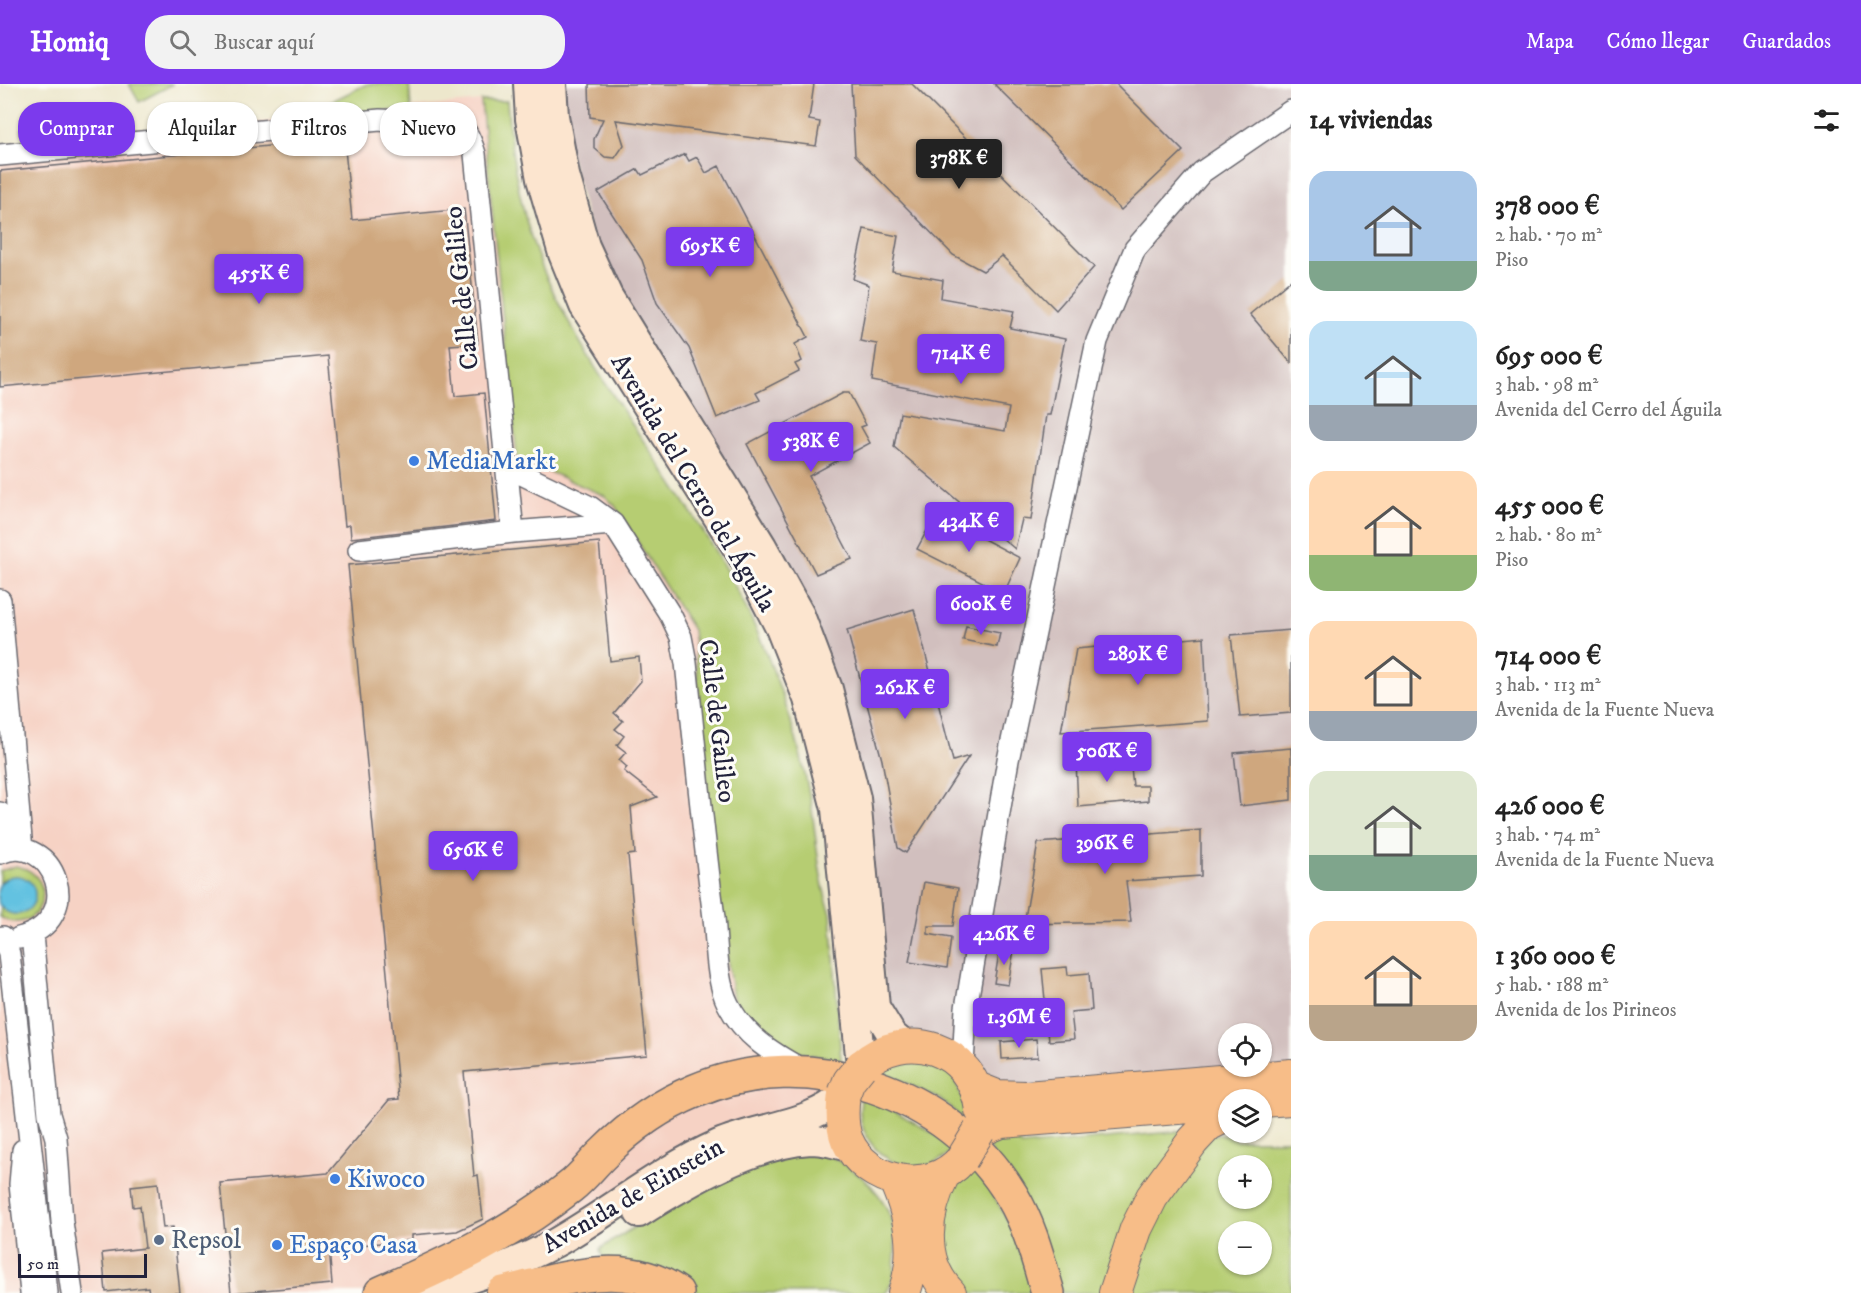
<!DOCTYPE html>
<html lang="es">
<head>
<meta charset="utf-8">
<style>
	body { margin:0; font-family:"IM FELL DW Pica",serif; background:#f2f2f2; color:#222; height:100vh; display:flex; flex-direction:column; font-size:22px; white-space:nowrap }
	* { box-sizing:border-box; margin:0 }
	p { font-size:20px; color:#767676 }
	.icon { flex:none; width:33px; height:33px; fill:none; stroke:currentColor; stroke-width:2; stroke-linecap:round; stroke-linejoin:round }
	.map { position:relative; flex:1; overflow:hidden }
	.drawer { display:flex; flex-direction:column; background:#fff; width:570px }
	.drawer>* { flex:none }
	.hud { position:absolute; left:18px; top:18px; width:570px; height:54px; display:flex; gap:12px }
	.tools { position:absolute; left:1218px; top:939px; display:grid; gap:12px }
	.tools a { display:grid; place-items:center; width:54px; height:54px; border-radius:50%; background:#fff; box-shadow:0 2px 4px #0004; font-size:30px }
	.scale { position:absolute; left:18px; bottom:15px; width:129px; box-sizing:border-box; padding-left:6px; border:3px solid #22223b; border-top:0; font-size:16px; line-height:21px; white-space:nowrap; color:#22223b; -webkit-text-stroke:4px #fdfcf7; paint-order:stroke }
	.price { position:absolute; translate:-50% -51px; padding:0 14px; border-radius:6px; background:#7c3aed; color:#fff; font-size:20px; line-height:39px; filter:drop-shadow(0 2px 3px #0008) }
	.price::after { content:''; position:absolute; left:50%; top:36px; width:18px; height:14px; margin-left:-9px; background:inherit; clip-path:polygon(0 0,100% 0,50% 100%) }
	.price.selected { background:#222; color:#fff }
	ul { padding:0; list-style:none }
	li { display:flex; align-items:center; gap:18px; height:150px; padding:0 18px }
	li span { display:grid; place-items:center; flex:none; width:168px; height:120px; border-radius:18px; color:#555 }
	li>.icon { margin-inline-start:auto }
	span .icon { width:72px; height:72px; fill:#fffc; stroke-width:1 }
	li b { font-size:26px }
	h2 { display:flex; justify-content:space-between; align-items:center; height:72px; padding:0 18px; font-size:26px }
	.chip { padding:0 21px; border-radius:24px; background:#fff; box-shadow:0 2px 4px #0004; font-size:21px; line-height:54px }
	.chip.selected { background:#7c3aed; color:#fff }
	header { display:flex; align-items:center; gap:36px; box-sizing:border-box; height:84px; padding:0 30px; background:#7c3aed; color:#fff }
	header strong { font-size:28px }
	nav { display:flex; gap:33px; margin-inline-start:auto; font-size:21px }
	.search { width:420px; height:54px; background:#f2f2f2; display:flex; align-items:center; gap:15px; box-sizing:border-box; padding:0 21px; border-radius:24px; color:#767676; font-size:22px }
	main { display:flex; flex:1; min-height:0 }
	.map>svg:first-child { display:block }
	.built { fill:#f6d2c4 }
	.industrial { fill:#d1bfbe; fill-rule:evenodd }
	.green { fill:#b6cd72; stroke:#6c7856; stroke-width:1.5; fill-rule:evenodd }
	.water { fill:#63c2e1; stroke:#42728e; stroke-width:1.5 }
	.building { fill:#cfa77e }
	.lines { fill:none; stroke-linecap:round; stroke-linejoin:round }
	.street-casing { stroke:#69676e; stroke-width:24 }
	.secondary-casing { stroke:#69676e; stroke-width:32 }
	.primary-casing { stroke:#69676e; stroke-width:34 }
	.highway-casing { stroke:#69676e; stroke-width:36 }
	.street { stroke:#fff; stroke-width:21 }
	.secondary { stroke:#fce5cf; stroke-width:28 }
	.primary { stroke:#f7bd88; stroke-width:32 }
	.highway { stroke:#f7bd88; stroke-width:33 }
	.primary-bridge-casing { stroke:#69676e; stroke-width:34; stroke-linecap:butt }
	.primary-bridge { stroke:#f7bd88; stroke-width:32 }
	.shop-dot { fill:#3f7fe0; stroke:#fdfcf7; stroke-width:2 }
	.service-dot { fill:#5c6f8a; stroke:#fdfcf7; stroke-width:2 }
	.labels { text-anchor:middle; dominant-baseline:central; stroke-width:6; stroke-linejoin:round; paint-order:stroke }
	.street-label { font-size:26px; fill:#22223b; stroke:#fdfcf7 }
	.shop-label { font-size:26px; fill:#366cbe; stroke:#fdfcf7; text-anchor:start }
	.service-label { font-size:26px; fill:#4e5e75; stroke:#fdfcf7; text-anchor:start }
</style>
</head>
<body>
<header>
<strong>Homiq</strong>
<div class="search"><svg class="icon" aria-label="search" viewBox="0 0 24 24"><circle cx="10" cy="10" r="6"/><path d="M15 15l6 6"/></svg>Buscar aquí</div>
<nav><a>Mapa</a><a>Cómo llegar</a><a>Guardados</a></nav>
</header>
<main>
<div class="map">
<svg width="1291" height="1209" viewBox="0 0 1291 1209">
	<rect width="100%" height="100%" fill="#fdfcf7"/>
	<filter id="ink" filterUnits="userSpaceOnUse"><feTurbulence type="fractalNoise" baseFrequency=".0167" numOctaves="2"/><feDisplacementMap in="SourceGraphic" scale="12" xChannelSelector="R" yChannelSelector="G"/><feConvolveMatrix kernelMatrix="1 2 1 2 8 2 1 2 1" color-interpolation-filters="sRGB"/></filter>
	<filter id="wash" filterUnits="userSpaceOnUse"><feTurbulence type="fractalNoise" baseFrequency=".008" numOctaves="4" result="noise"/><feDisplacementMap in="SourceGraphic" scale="24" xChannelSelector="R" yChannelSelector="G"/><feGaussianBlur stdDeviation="1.35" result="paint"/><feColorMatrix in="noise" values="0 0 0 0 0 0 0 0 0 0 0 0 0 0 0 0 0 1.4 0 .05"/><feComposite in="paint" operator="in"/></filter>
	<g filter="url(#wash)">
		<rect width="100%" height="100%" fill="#ede7cc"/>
		<!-- built -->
		<path class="built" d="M481,17L506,284L517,374L605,412L615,422L693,546L778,964L861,982L849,997L606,1126L418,1209H0V63Z"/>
		<!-- industrial -->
		<path class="industrial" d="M552,0H1291V991L1026,1013L892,951L856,714L607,212ZM1228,950H1262V982H1228Z"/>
		<!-- green -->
		<path class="green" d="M129,0H173L139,18Z
			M367,0H409L411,25L297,34Z
			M481,17H507C511,75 521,134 544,188C598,310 692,410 749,530C776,587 798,652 810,714C817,752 817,794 831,829L841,977L778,964L747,936L733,915L714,781L693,546L615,422L605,412L517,374Z
			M75,18L86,41L85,54L24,61L22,45Z
			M16,782C65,792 39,856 0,833L4,795L0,800V787Z
			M915,972L949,983L970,1032L968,1040L943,1017L879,986Z
			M863,1009L957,1063C947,1071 937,1080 924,1082C883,1088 850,1047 863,1009Z
			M1193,1046L1110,1209H1063L987,1059L1018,1048L1021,1062Z
			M1210,1050L1228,1052L1237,1056H1291V1209H1126L1145,1144ZM1228,1082H1262V1114H1228ZM1228,1148H1262V1180H1228Z
			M816,1064C862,1088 897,1113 895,1169C894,1185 895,1196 886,1209H700L666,1186L603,1176L600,1165C667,1121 737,1082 816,1064Z
			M970,1083C1006,1118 1018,1163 1035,1209H968L960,1205L939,1159L948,1103Z"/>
		<!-- water -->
		<path class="water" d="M-3 811a19 19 0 1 1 38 0a19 19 0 1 1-38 0Z"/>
		<g id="blocks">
			<!-- building -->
			<path class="building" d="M589,0H814L809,36L820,38L816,62L616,36L624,61L615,74L605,73L594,64V55L603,35L590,33Z
				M851,0H912L1094,183L1056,226L1002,172L983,187L953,171L855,71Z
				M994,0H1116L1183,67L1121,126Z
				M344,55L352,136L464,125L478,259L450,261L455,312L484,309L496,437L351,454L350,441L345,442L328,272L0,303V87Z
				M685,70L689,77L697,73L706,89L719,82L808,253L795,260L802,277L795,280L799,287L756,309L760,316L717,334L689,264L657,219L642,176L598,108L638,85L642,91Z
				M864,145L898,152L892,187L943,196L941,214L1014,227L1010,244L1065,255L1050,331H1046L1031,436L1022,435L1015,465L894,363L900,329L1005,347L1009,324L872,297L877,260L860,257L869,201L853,195Z
				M1291,196V279L1250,230Z
				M843,309H849L866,341L861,343L870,359L809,392L852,475L816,490L747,360Z
				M936,430L1020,474L1004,509L917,465Z
				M599,458L610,577L639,573L641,597L614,629L623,637L615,645L624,652L617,661L626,668L619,676L627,683L624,687L657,713L631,723L635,770L628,771L647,971L464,988L474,1092L478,1091L483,1135L457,1147L412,1151V1156L329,1164L332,1200L231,1209L220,1099L328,1089L389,1016L399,1015L348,481Z
				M914,525L953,677L969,672L906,769L898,764L882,676L847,546Z
				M966,542L1000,549L997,563L963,556Z
				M1291,546V629L1240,633L1231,551Z
				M1204,553L1208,637L1061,648L1076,565Z
				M1291,664V716L1240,722L1234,669Z
				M1130,674L1133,702H1148V717L1078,723L1076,677Z
				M1201,746V792L1126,797L1131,838L1024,840L1038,759Z
				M924,798L958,804L953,842H928V850L951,854L947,884L909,878Z
				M1000,863L1014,866L1008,901L994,899Z
				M1067,883L1068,891L1089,889L1092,926L1071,928L1074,955L1049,957L1042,885Z
				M1036,955L1038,973L1002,975L1001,958Z
				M158,1099L163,1144L173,1143L180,1209H149L148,1203L106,1208L102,1169L145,1164L140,1122L133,1123L131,1102Z"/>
		</g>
	</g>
	<g filter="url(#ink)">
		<use href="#blocks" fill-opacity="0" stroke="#69676e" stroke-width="1.5"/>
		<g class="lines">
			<defs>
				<path id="street" d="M0,71L380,36C388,36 396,38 404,38C443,38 461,21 475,70L513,448
					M509,384L590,423L613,440L671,532L681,553L686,579C695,664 703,749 714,834C717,861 716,896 728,920C744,952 772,969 803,986
					M359,466L513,448L613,440
					M0,516L22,766
					M0,729L4,767
					M0,769C53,746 89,836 19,854
					M32,851L49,1030L56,1054L62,1138L72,1209
					M3,853L9,870L47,1209
					M963,982L966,924L1008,676L1097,257L1135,165L1202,88L1291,27
					M23,1066L20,1100L31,1209"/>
				<path id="secondary" d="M528,0L530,35L541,95L563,170L584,222L745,476L780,544L808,615L836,725L861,982
					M552,0L554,32L565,91L585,162L608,212L762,462L800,531L828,605L856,714L875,923L892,951L904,961
					M639,1129C686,1099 754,1059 811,1056C825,1056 838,1060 851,1064
					M418,1209C465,1198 512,1182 555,1159C610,1128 660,1086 719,1060C757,1043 814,1041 844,1010"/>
				<path id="primary" d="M861,982C907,942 973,963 981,1026
					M977,1004L997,1012L1026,1013L1291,991
					M844,1010C842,1025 841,1041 847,1056C866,1100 930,1113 962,1075
					M1262,1017L1291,1015
					M979,1047L1001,1038L1228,1020
					M944,1090C925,1128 918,1176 950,1209
					M894,1095C911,1131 918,1171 904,1209
					M1115,1209L1136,1145L1152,1113L1193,1057L1208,1041L1228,1031"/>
				<path id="highway" d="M381,1209C451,1178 509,1151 570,1103C583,1093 593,1079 605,1068C631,1042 661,1021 695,1007C808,959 949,1006 1012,1112C1030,1142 1038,1175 1048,1209
					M503,1209C560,1196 625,1172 677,1209"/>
			</defs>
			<!-- street casing -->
			<use href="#street" class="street-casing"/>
			<!-- secondary casing -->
			<use href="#secondary" class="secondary-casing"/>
			<!-- primary casing -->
			<use href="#primary" class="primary-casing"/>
			<!-- highway casing -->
			<use href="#highway" class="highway-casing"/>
			<!-- street -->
			<use href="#street" class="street"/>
			<!-- secondary -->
			<use href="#secondary" class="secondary"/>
			<!-- primary -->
			<use href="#primary" class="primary"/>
			<!-- highway -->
			<use href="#highway" class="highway"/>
			<defs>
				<path id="primary-bridge" d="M844,1010L849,997L861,982
					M962,1075L979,1047"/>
			</defs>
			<!-- primary-bridge casing -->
			<use href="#primary-bridge" class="primary-bridge-casing"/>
			<!-- primary-bridge -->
			<use href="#primary-bridge" class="primary-bridge"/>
		</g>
	</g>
	<!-- markers -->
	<g class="shop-dot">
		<circle cx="414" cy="377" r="6"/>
		<circle cx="335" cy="1095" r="6"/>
		<circle cx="277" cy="1161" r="6"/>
	</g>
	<circle class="service-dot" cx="159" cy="1156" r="6"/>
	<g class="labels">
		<!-- street labels -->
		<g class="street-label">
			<text transform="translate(462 204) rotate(-96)">Calle de Galileo</text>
			<text transform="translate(693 399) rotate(59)">Avenida del Cerro del Águila</text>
			<text transform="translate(717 637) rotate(83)">Calle de Galileo</text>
			<text transform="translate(633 1112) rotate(-30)">Avenida de Einstein</text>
		</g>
		<!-- shop labels -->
		<g class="shop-label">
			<text x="426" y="377">MediaMarkt</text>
			<text x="347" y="1095">Kiwoco</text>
			<text x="289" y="1161">Espaço Casa</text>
		</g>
		<!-- service labels -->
		<g class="service-label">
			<text x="171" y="1156">Repsol</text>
		</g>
	</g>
</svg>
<div class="tools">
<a><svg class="icon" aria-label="locate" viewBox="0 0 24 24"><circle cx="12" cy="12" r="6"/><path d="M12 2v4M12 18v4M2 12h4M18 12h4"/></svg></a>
<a><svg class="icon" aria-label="layers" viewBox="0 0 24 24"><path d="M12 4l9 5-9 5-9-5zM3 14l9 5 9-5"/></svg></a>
<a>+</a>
<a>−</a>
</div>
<div class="scale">50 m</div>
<b class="price selected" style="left:959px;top:106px">378K €</b>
<b class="price" style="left:710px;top:194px">695K €</b>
<b class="price" style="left:259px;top:221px">455K €</b>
<b class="price" style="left:961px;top:301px">714K €</b>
<b class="price" style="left:811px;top:389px">538K €</b>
<b class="price" style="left:969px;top:469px">434K €</b>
<b class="price" style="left:981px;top:552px">600K €</b>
<b class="price" style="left:1138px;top:602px">289K €</b>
<b class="price" style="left:905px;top:636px">262K €</b>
<b class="price" style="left:1107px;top:699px">506K €</b>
<b class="price" style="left:1105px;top:791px">396K €</b>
<b class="price" style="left:473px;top:798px">656K €</b>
<b class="price" style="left:1004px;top:882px">426K €</b>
<b class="price" style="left:1019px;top:965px">1.36M €</b>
<div class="hud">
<a class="chip selected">Comprar</a>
<a class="chip">Alquilar</a>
<a class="chip">Filtros</a>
<a class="chip">Nuevo</a>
</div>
</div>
<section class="drawer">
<h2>14 viviendas<svg class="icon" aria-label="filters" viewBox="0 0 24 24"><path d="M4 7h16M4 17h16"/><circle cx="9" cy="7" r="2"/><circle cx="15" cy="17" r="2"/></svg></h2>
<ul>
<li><span style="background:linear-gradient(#a9c7e8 75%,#7fa58c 0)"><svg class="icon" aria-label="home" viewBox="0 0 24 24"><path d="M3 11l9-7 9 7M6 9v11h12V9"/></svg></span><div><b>378 000 €</b><p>2 hab. · 70 m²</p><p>Piso</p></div></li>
<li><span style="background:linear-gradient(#bfe0f5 70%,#9aa5b1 0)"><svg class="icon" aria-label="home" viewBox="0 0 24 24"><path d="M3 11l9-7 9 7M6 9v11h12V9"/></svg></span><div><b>695 000 €</b><p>3 hab. · 98 m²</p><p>Avenida del Cerro del Águila</p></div></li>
<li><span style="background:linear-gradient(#ffd9b3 70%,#8fb573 0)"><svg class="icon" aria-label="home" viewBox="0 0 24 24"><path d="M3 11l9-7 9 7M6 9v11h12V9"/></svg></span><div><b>455 000 €</b><p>2 hab. · 80 m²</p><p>Piso</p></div></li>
<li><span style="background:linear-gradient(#ffd9b3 75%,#9aa5b1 0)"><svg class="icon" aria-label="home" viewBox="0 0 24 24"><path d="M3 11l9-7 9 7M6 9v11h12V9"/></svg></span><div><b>714 000 €</b><p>3 hab. · 113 m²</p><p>Avenida de la Fuente Nueva</p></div></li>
<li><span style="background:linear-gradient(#dfe7d0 70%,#7fa58c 0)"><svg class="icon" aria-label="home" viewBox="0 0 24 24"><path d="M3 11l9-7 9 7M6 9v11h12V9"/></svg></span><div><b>426 000 €</b><p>3 hab. · 74 m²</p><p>Avenida de la Fuente Nueva</p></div></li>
<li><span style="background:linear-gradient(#ffd9b3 70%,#b9a48a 0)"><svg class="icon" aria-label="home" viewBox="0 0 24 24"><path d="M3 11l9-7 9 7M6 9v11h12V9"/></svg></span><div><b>1 360 000 €</b><p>5 hab. · 188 m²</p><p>Avenida de los Pirineos</p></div></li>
</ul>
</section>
</main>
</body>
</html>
